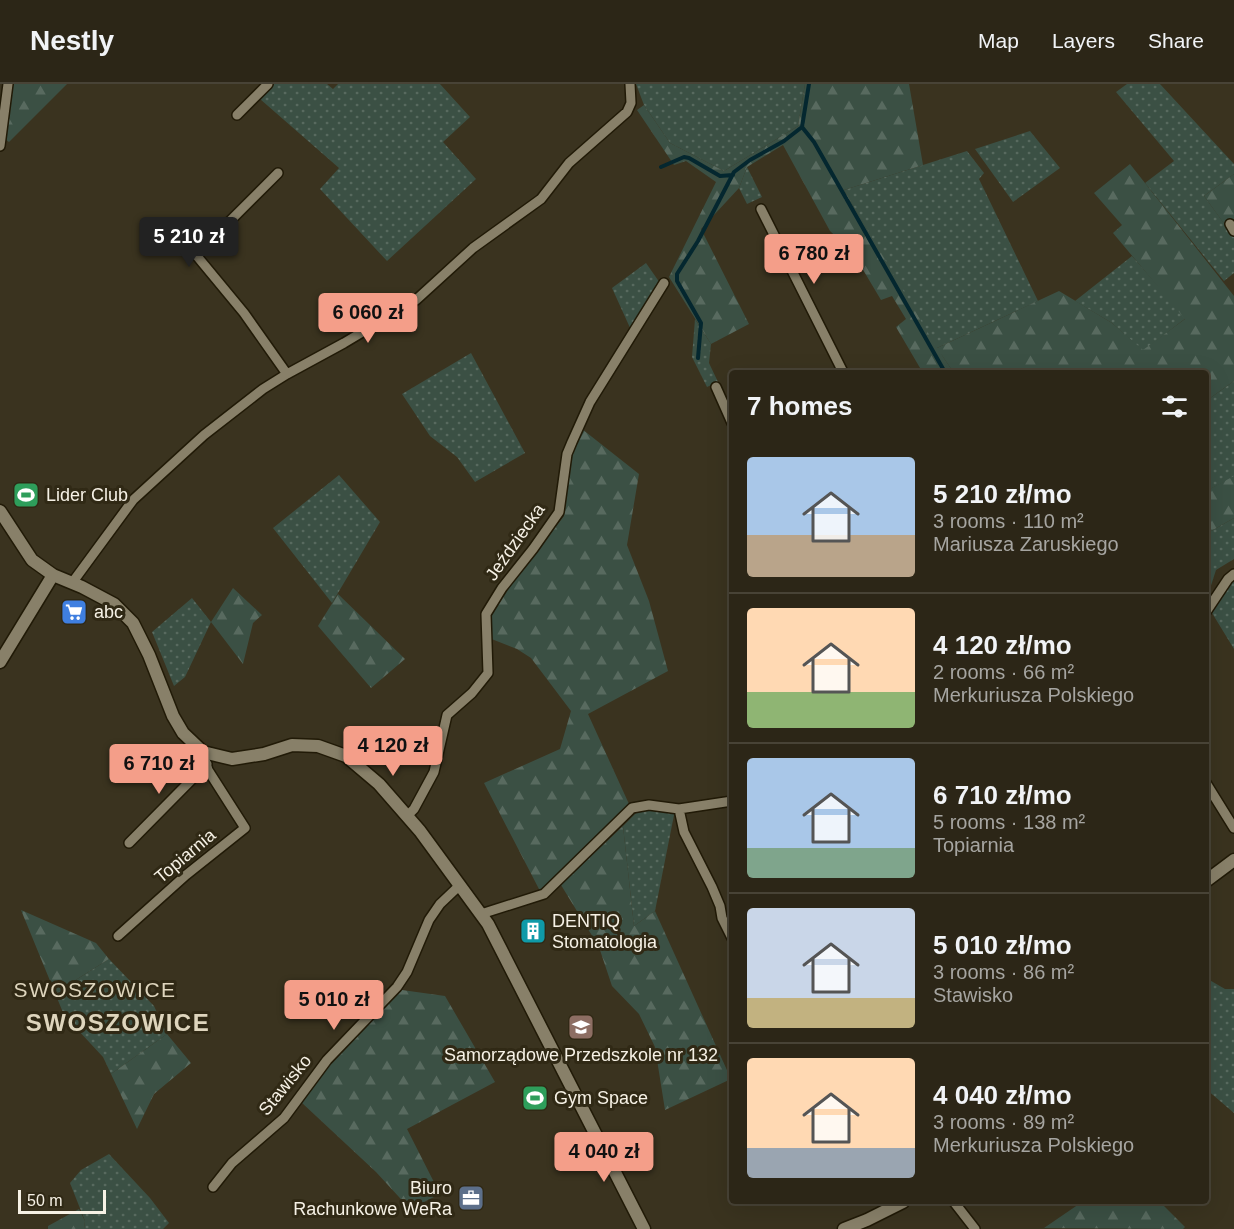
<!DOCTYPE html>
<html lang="en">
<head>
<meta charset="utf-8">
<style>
	body { margin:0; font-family:Arial,sans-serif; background:#383224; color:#f1f3f6; height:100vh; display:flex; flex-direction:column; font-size:22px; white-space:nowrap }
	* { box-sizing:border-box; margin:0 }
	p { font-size:20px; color:#a6a5a1 }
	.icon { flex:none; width:33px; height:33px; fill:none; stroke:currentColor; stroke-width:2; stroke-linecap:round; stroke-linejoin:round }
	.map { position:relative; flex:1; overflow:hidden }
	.sheet { position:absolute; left:729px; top:286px; width:480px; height:834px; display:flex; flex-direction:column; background:#2c2617; border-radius:6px; box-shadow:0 6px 24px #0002,0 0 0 2px #484336 }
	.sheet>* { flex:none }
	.scale { position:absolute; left:18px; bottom:15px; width:88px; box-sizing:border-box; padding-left:6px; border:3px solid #f6f1e5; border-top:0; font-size:16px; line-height:21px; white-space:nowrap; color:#f6f1e5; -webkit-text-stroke:4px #302915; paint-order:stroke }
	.price { position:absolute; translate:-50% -51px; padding:0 14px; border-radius:6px; background:#f49e89; color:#111; font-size:20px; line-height:39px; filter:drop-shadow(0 2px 3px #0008) }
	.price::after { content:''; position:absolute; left:50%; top:36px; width:18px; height:14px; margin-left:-9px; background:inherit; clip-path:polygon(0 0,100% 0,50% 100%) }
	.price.on { background:#222; color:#fff }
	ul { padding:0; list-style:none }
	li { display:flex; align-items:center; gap:18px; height:150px; padding:0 18px }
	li+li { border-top:2px solid #484336 }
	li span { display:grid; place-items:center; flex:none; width:168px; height:120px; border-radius:6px; color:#555 }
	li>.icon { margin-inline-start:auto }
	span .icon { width:72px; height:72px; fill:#fffc; stroke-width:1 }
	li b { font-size:26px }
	h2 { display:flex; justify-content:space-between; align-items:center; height:72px; padding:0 18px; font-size:26px }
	header { display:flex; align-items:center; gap:36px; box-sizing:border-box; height:84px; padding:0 30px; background:#2c2617; border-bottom:2px solid #484336 }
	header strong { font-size:28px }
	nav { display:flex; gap:33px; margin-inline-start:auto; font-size:21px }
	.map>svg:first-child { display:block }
	.grass { fill:url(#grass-dots) }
	.forest { fill:url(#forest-firs) }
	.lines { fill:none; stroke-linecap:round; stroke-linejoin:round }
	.stream { stroke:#04272f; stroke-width:4 }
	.minor-casing { stroke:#211a07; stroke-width:12 }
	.tertiary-casing { stroke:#211a07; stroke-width:15 }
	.minor { stroke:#888069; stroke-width:9 }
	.tertiary { stroke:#888069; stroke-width:12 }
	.labels { text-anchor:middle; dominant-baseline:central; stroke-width:6; stroke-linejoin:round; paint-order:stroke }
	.poi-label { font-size:18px; fill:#f6f1e5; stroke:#302915; text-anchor:start }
	.street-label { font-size:18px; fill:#f6f1e5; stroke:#302915 }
	.quarter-label { font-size:21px; letter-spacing:1.5px; fill:#ded5bd; stroke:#302915 }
	.district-label { font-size:24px; font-weight:bold; letter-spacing:1.5px; fill:#ded5bd; stroke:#302915 }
</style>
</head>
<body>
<header>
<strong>Nestly</strong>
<nav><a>Map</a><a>Layers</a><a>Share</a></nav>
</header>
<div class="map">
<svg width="1234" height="1145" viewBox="0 0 1234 1145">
	<defs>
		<pattern id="grass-dots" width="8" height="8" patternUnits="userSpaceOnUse" patternTransform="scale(1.5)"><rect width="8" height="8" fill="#3b5044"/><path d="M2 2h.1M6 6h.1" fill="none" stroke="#586a5f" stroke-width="1.8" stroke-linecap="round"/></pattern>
		<pattern id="forest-firs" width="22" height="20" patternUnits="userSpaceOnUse" patternTransform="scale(1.5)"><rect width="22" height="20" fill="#3b5044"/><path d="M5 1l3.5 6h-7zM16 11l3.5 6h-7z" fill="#586a5f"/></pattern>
	</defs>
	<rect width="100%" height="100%" fill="#3a331f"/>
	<!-- grass -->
	<path class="grass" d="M274,0H327L333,5L338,0H440L470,33L443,58L476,95L387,177L320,105L339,84L260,15Z
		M636,0H805L798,42L724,87L670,59L644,21Z
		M1127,0H1160L1234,80V90L1204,112L1234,153V189L1224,197L1145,99L1174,77L1116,8Z
		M1030,47L1060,84L1013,118L975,65Z
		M967,67L984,89L979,95L1038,217L937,264L954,289H950L844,106Z
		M747,83L762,113L747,120L739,104Z
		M1132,172L1186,234L1143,267L1112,239L1075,217Z
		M646,179L660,199L631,246L612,204Z
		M695,235L711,260L709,279L718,298L707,303L692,273Z
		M471,269L525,369L475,398L457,373L430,352L402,310Z
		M1234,297V393L1206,407V317Z
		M339,391L380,438L332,519L273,444Z
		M1234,434V475L1216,486L1206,517V450Z
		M1234,494V565L1212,529Z
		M192,514L211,538L185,593L174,602L152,548Z
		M645,725L675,726L655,827L634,842L623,742L637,728Z
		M109,875L154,922L167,950L111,990L103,973L64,931L55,909Z
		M1206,894L1225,905H1234V1029L1206,1005Z
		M109,1070L150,1114L169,1139L163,1145H84L85,1137L70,1099L81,1086Z"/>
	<!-- forest -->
	<path class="forest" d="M12,0H67L9,58L5,55Z
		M805,0H909L923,81L844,106L937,264L1059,207L1112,239L1143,266L1185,235L1113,149L1122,141L1094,109L1130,80L1234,212V297L1206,317V290L954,289L941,270L950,289H923L896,243L906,235L892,212L881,216L853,169L830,147L783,61L747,83L739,104L701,145L749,240L711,260L669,193L716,98L686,77L674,81L637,26L644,21L670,59L724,87L798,42Z
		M1234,90V135L1225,141L1204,112Z
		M582,345L639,390L627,461L649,517L668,587L588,630L629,720L548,803L540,807L484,699L560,665L571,627L531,574L517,565L489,554V532L493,523L564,432L566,386Z
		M1234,392V434L1206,450V407Z
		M233,504L262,531L253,539L243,580L211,538Z
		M338,510L405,575L371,604L318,542Z
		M623,742L634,842L655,827L731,995L665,1026L655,963L639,930L612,902L599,863L561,801Z
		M21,826L96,859L109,875L55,909Z
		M402,906L445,912L495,998L407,1045L440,1110L410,1125L376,1088L301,1018C329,975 366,940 402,906Z
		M167,950L191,979L154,1010L137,1045L111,990Z
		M1082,1118H1160L1185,1143L1183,1145L1044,1144Z
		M79,1125L85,1137L84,1145H48V1142Z"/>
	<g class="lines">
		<!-- stream -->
		<path class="stream" d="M802,43L814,58L946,290
			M661,83L684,73L689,74L720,92L733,91
			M698,274L701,239L677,197V190L698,157L734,88L750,76L784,57L802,43L809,0"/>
		<defs>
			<path id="minor" d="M237,31L268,0
				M0,62L8,0
				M278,89L196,171L244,229L287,290
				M761,125L844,290
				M1230,140L1234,147
				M716,303L732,339
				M72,499L133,416L204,351L263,305L287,290L344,259L416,216L473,164L541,115L569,79L627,28L631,19L630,0
				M1206,528L1228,495L1234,490
				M1206,699L1234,744
				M679,725L684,748L712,803L720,822L722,834L732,854
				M407,732L414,725L434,688L447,631L472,609L488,589L486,530L502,504L533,465L559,428L567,370L572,358L590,318L664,199
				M129,759L207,680
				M481,830L544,810L632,724L649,721L679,725L732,717
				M118,852L186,791L245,744L208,686L203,668
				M213,1103L232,1079L284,1034L327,976L397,903L407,888L429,836L440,820L460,801
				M954,1118L975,1145"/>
			<path id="tertiary" d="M0,427L32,476L53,491L82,503L114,520L133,539L149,571L173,632L183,649L203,668L232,675L264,670L292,661L318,662L346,672L379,700L420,747L488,840L644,1145
				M0,578L53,491
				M1206,797L1234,776
				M844,1145L867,1136L903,1118"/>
		</defs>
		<!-- minor casing -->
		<use href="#minor" class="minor-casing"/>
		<!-- tertiary casing -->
		<use href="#tertiary" class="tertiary-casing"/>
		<!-- minor -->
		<use href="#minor" class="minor"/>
		<!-- tertiary -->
		<use href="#tertiary" class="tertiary"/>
	</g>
	<!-- icons -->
	<defs>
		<symbol id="stadium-square" viewBox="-11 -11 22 22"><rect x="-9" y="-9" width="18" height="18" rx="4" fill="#2e9e5b" stroke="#302915"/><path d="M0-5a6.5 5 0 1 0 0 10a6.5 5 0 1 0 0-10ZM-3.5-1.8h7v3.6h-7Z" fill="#fff"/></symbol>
		<symbol id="supermarket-square" viewBox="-11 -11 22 22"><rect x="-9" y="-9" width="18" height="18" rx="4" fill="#3f7fe0" stroke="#302915"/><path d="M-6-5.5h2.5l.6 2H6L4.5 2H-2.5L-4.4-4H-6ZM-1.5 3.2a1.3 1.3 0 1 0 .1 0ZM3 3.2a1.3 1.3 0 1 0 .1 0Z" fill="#fff"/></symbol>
		<symbol id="building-square" viewBox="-11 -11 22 22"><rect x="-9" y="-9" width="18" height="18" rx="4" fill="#0f9aa8" stroke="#302915"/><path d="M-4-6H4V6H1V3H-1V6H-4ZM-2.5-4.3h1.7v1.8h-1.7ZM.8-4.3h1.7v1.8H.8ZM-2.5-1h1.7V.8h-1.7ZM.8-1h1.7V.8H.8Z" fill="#fff"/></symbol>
		<symbol id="school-square" viewBox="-11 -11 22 22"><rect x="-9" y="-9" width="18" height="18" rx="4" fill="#8d6e63" stroke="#302915"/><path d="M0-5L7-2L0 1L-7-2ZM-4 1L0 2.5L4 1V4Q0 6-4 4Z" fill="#fff"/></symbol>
		<symbol id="office-square" viewBox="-11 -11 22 22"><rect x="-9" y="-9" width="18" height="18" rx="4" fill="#5c6f8a" stroke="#302915"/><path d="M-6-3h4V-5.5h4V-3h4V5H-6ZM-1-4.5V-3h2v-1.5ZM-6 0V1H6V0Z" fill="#fff"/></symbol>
	</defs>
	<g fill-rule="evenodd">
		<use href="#stadium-square" x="11" y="396" width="30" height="30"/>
		<use href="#supermarket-square" x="59" y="513" width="30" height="30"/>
		<use href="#building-square" x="518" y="832" width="30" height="30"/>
		<use href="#school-square" x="566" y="928" width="30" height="30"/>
		<use href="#stadium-square" x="520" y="999" width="30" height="30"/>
		<use href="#office-square" x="456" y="1099" width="30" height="30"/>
	</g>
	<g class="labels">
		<!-- poi labels -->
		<g class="poi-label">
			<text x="46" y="411">Lider Club</text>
			<text x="94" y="528">abc</text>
			<text x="552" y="837">DENTIQ<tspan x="552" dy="21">Stomatologia</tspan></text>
			<text x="581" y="971" text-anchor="middle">Samorządowe Przedszkole nr 132</text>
			<text x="554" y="1014">Gym Space</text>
			<text x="452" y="1104" text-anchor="end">Biuro<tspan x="452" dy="21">Rachunkowe WeRa</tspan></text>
		</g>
		<!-- street labels -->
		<g class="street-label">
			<text transform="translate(515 458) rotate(-55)">Jeździecka</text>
			<text transform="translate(185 772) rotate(-40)">Topiarnia</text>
			<text transform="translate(285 1001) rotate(-51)">Stawisko</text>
		</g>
		<!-- quarter labels -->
		<g class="quarter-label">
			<text x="95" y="905">SWOSZOWICE</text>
		</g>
		<!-- district labels -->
		<g class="district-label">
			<text x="118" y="938">SWOSZOWICE</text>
		</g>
	</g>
</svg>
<div class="scale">50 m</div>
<b class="price on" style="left:189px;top:184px">5 210 zł</b>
<b class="price" style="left:814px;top:201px">6 780 zł</b>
<b class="price" style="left:368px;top:260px">6 060 zł</b>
<b class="price" style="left:393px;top:693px">4 120 zł</b>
<b class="price" style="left:159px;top:711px">6 710 zł</b>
<b class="price" style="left:334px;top:947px">5 010 zł</b>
<b class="price" style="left:604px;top:1099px">4 040 zł</b>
<section class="sheet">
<h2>7 homes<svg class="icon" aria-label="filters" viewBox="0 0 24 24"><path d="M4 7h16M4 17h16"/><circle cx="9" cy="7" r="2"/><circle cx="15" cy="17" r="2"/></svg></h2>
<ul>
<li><span style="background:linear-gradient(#a9c7e8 65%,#b9a48a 0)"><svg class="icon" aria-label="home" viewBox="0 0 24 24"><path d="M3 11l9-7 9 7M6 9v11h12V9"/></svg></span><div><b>5 210 zł/mo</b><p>3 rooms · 110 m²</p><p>Mariusza Zaruskiego</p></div></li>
<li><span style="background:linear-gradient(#ffd9b3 70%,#8fb573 0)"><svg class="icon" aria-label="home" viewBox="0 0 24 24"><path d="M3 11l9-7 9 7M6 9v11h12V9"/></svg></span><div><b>4 120 zł/mo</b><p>2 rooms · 66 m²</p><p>Merkuriusza Polskiego</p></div></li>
<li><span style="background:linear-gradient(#a9c7e8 75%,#7fa58c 0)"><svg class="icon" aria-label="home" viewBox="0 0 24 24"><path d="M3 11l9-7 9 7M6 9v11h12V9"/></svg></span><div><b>6 710 zł/mo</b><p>5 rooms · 138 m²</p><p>Topiarnia</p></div></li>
<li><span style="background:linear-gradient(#c9d6e8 75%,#c2b280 0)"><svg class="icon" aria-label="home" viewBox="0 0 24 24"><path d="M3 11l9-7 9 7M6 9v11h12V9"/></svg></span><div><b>5 010 zł/mo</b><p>3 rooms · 86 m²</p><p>Stawisko</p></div></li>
<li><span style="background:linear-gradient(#ffd9b3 75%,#9aa5b1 0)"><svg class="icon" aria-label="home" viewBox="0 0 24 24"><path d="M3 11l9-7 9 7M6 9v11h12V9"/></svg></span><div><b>4 040 zł/mo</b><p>3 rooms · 89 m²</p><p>Merkuriusza Polskiego</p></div></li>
</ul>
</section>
</div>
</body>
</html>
